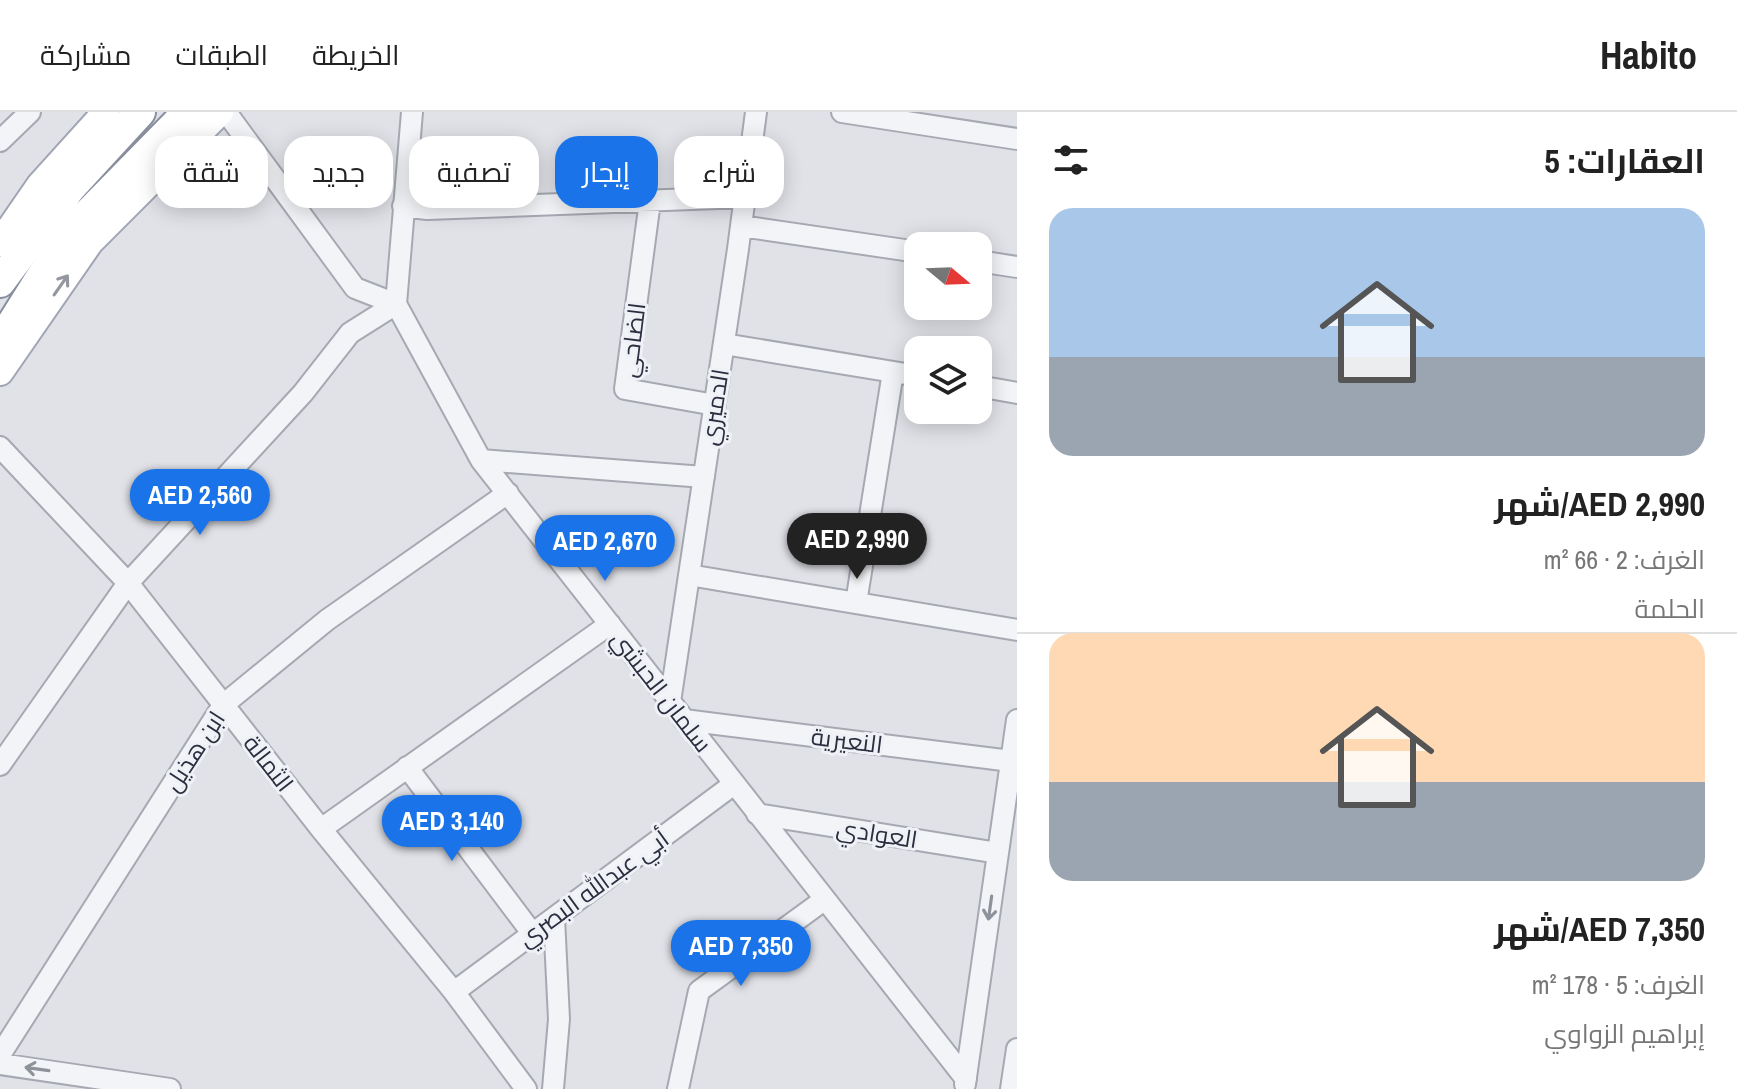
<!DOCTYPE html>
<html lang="ar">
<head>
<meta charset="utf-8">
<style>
	body { margin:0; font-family:"Archivo Narrow",Cairo,sans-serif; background:#f2f2f2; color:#222; direction:rtl; height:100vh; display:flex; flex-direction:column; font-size:30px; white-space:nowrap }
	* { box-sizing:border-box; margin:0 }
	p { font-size:26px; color:#767676 }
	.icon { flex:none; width:44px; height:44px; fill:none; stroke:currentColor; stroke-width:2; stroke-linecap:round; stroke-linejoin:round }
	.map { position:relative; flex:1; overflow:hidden; direction:ltr }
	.details { display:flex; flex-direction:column; background:#fff; width:720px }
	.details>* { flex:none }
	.banner { position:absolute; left:24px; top:24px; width:760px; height:72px; direction:rtl; display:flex; gap:16px }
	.needle { width:52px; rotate:109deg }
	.buttons { position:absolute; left:904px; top:120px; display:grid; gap:16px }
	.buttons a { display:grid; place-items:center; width:88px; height:88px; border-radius:16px; background:#fff; box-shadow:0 4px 20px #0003; font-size:40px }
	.price { position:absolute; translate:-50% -68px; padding:0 18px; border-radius:28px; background:#1a73e8; color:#fff; font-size:26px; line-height:52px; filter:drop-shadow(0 2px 4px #0008) }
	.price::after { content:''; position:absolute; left:50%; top:48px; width:24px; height:18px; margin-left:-12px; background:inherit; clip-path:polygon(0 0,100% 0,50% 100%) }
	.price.on { background:#222; color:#fff }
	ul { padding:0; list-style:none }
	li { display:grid; align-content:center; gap:16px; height:424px; padding:0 32px }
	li+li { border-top:2px solid #e0e0e0 }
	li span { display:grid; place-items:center; height:248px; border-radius:24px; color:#555 }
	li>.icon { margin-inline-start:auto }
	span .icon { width:144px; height:144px; fill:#fffc; stroke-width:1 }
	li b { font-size:34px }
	h2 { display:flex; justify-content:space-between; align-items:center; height:96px; padding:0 32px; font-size:34px }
	.chip { padding:0 28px; border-radius:24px; background:#fff; box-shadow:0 4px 20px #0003; font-size:28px; line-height:72px }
	.chip.on { background:#1a73e8; color:#fff }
	header { display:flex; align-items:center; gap:48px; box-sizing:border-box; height:112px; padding:0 40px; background:#fff; border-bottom:2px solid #e0e0e0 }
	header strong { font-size:38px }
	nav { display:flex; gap:44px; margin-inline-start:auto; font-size:28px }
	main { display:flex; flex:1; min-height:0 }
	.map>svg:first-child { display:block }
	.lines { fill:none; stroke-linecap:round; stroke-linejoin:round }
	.minor-casing { stroke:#a6a9b2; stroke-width:24 }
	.major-casing { stroke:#a0a5b3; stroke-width:30 }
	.highway-casing { stroke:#898e9e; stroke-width:34 }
	.minor { stroke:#f3f4f7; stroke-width:20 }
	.major { stroke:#fff; stroke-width:26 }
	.highway { stroke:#fff; stroke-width:30 }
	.oneway { stroke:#94979f }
	.oneway2 { stroke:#8e929b }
	.labels { text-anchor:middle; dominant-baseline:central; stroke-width:6; stroke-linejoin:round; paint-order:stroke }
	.street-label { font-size:24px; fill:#2a2f3f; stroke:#f0f1f6 }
</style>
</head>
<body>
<header>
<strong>Habito</strong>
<nav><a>الخريطة</a><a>الطبقات</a><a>مشاركة</a></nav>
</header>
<main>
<section class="details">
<h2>العقارات: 5<svg class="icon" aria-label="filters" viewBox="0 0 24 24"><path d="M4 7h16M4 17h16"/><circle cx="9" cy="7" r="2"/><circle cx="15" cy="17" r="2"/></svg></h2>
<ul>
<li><span style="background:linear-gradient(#a9c7e8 60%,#9aa5b1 0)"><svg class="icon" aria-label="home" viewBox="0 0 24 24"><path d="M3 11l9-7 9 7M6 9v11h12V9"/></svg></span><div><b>AED 2,990/شهر</b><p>الغرف: 2 · 66 m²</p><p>الحلمة</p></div></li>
<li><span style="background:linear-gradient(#ffd9b3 60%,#9aa5b1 0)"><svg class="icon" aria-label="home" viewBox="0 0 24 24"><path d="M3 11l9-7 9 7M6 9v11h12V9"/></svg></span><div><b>AED 7,350/شهر</b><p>الغرف: 5 · 178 m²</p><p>إبراهيم الزواوي</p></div></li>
</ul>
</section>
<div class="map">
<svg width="1017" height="977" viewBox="0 0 1017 977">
	<rect width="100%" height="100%" fill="#e0e2e8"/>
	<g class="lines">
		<defs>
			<path id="minor" d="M226,0L355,176L396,192L481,348L966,967
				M842,0L1017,27
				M0,29L30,0
				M650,89L625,277L715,293
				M403,94L427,97L745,85
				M741,114L918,140
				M978,149L1017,155
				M724,232L918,264
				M978,274L1017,281
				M0,335L128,471L321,717L454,880L526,977
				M481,348L704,365
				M689,463L1017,518
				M856,491L893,260
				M670,590L738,137L756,0
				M684,608L1011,649
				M0,653L128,471L303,281L350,221L396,192L412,0
				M407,655L532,821
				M757,702L998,741
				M321,717L610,512
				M454,880L734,672
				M0,943L223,593L327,508L508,381
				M0,952L170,977
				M965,972L1017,608
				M553,977L559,907L554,806
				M678,977L699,879L824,788
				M1011,977L1017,937"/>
			<path id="major" d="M0,131L40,73L106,0
				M0,260L90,130L220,0"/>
			<path id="highway" d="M0,170L70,76L140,0
				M0,231L42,164L85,105L188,0"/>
		</defs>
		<!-- minor casing -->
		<use href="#minor" class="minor-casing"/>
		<!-- major casing -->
		<use href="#major" class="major-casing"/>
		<!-- highway casing -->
		<use href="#highway" class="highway-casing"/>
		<!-- minor -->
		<use href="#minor" class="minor"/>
		<!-- major -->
		<use href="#major" class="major"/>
		<!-- highway -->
		<use href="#highway" class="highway"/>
	</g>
	<!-- one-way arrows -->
	<defs><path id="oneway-shaft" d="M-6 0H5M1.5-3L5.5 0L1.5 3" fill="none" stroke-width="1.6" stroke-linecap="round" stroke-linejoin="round" transform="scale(2)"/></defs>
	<use class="oneway" href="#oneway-shaft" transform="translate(61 173) rotate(-55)"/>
	<g class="oneway2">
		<use href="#oneway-shaft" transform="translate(990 796) rotate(98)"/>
		<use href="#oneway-shaft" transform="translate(37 957) rotate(-172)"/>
	</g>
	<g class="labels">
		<!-- street labels -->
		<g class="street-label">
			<text transform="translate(632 228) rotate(-83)">الضاحي</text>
			<text transform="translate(714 295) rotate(-81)">الدميري</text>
			<text transform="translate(662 579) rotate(52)">سلمان الحبشي</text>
			<text transform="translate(847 628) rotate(7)">النعيرية</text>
			<text transform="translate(194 639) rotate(-57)">ابن هذيل</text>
			<text transform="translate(269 651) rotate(52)">الثمالة</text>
			<text transform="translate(877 721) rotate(9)">العوادي</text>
			<text transform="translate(593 776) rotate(-36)">أبي عبدالله البصري</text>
		</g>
	</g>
</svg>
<div class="buttons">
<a><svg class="needle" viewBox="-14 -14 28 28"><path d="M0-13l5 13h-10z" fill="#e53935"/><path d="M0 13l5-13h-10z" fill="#767676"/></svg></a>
<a><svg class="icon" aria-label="layers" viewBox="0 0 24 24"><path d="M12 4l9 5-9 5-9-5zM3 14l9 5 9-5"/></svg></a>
</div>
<b class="price" style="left:200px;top:425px">AED 2,560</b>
<b class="price on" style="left:857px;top:469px">AED 2,990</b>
<b class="price" style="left:605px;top:471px">AED 2,670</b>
<b class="price" style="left:452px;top:751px">AED 3,140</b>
<b class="price" style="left:741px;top:876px">AED 7,350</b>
<div class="banner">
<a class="chip">شراء</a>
<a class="chip on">إيجار</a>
<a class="chip">تصفية</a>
<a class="chip">جديد</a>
<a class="chip">شقة</a>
</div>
</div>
</main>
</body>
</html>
